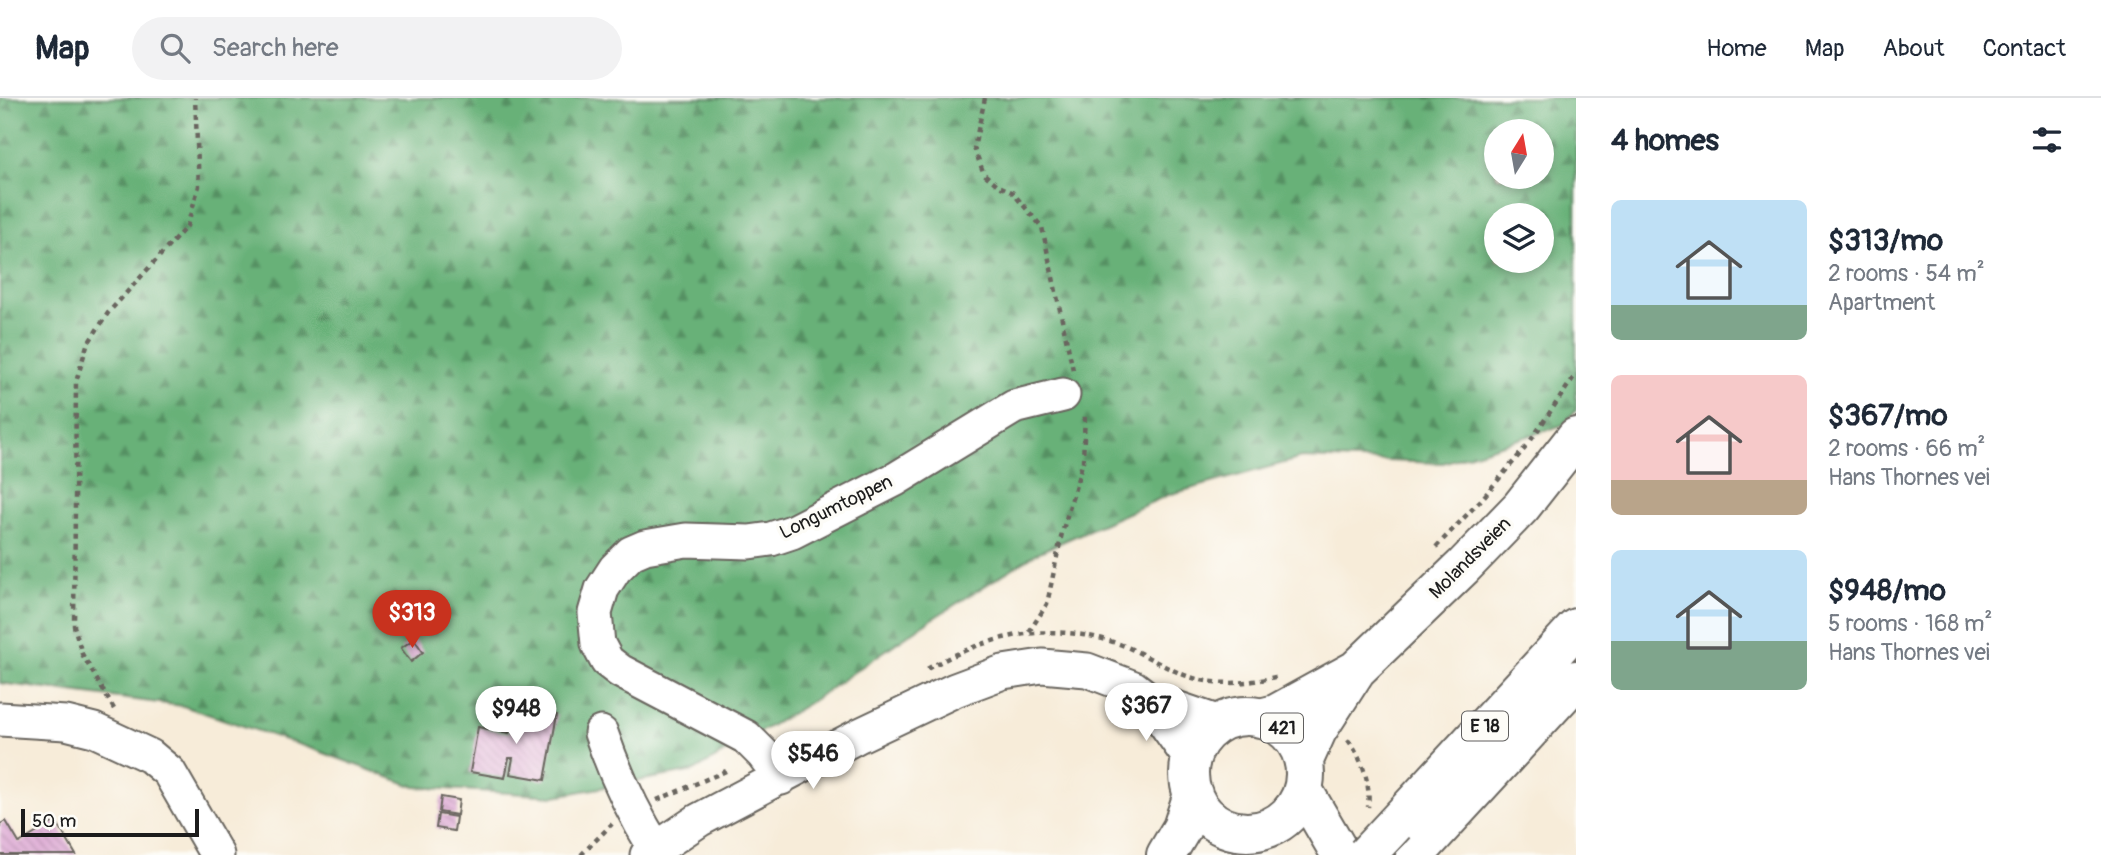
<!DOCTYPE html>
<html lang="en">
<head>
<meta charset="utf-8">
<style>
	body { margin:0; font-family:Pangolin,sans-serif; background:#f2f2f3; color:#1f2937; height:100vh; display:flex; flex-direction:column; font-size:26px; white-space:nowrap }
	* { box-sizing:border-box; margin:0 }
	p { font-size:23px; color:#747a83 }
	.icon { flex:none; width:38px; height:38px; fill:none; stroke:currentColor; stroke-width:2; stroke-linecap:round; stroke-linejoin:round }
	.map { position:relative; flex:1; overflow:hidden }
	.drawer { display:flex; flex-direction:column; background:#fff; width:525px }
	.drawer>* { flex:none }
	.needle { width:46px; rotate:11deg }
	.tools { position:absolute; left:1484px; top:21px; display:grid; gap:14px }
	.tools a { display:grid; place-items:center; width:70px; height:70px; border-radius:50%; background:#fff; box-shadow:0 4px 10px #0003; font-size:35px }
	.scale { position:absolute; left:21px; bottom:18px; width:178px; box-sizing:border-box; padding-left:7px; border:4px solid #1c1c1c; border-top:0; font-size:19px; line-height:24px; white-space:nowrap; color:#1c1c1c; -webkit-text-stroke:5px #fdfcf7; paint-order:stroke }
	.price { position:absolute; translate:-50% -60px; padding:0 16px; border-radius:24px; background:#fff; color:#222; font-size:23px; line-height:46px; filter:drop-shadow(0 2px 4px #0008) }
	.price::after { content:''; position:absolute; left:50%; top:42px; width:21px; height:16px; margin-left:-10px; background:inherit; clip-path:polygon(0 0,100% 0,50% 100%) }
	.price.selected { background:#c8321e; color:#fff }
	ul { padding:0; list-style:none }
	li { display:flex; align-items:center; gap:21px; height:175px; padding:0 35px }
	li span { display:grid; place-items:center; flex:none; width:196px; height:140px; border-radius:10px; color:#555 }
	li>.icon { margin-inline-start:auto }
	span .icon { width:84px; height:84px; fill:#fffc; stroke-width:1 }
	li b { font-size:30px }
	h2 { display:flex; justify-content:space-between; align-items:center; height:84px; padding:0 35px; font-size:30px }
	header { display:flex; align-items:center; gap:42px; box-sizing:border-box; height:98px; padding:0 35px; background:#fff; border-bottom:2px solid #e0e1e3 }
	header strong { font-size:33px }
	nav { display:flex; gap:38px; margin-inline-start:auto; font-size:24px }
	.search { width:490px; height:63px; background:#f2f2f3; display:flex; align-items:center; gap:18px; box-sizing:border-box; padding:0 24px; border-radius:38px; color:#747a83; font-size:26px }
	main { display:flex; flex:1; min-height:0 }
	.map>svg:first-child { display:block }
	.forest { fill:url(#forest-firs); stroke:#42664a; stroke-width:2; fill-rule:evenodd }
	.building { fill:url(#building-back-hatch) }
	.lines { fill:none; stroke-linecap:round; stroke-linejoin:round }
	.minor-casing { stroke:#69655e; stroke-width:37 }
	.major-casing { stroke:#69655e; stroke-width:42 }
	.highway-casing { stroke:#69655e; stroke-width:42 }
	.path { stroke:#69655e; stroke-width:4.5; stroke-dasharray:5 5; stroke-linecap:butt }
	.minor { stroke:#fff; stroke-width:33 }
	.major { stroke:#fff; stroke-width:38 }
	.highway { stroke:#fff; stroke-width:38 }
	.highway-bridge-casing { stroke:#69655e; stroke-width:42; stroke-linecap:butt }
	.highway-bridge { stroke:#fff; stroke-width:38 }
	.labels { text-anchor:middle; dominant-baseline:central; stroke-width:7; stroke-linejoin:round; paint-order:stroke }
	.shield { fill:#fdfcf7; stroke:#605f5e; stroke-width:2 }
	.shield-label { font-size:18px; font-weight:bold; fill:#1c1c1c }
	.street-label { font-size:19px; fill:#1c1c1c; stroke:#fdfcf7 }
</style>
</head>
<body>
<header>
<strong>Map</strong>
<div class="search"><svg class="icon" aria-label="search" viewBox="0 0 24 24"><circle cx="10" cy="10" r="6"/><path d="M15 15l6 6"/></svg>Search here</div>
<nav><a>Home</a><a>Map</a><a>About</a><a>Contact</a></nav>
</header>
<main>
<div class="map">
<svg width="1576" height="757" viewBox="0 0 1576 757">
	<defs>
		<pattern id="forest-firs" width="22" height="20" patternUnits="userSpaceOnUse" patternTransform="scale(1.75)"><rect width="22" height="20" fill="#68b178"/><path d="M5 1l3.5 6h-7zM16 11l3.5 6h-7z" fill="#558f62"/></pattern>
		<pattern id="building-back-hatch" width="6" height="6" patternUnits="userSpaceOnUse" patternTransform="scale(1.75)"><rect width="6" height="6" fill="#dfaed6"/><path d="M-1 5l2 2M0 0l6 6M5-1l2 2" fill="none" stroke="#bf95b7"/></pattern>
	</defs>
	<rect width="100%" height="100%" fill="#fdfcf7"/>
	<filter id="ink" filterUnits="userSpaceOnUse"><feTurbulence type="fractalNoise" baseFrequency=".0143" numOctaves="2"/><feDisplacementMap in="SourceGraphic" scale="14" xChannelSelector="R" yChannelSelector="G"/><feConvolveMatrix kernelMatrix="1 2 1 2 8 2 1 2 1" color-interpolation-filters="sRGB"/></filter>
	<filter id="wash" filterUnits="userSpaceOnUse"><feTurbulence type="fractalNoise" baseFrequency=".00686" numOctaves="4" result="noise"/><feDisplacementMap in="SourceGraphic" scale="28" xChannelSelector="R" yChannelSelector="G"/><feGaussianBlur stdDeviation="1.57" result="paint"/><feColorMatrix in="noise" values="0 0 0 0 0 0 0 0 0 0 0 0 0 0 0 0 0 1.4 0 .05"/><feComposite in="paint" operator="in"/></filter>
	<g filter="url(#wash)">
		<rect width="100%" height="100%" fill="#f7ecd9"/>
		<!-- forest -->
		<path class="forest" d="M0,0H1576V312L1563,327L1443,365L1302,360L1168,397L1037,455L921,528L809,605L694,673L555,698L415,689L316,652L183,608L0,585ZM1496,33H1542V79H1496ZM1496,117H1542V163H1496Z"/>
		<g id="blocks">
			<!-- building -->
			<path class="building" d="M414,541L423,554L411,564L401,550Z
				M514,609L557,617L545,682L510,676L513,660H509L505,680L470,674L478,629L509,635Z
				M441,699L459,702L457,717L439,714Z
				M438,716L456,719L454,733L436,730Z
				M6,723L19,745L56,723L76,757H0V726Z"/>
		</g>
	</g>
	<g filter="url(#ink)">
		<use href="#blocks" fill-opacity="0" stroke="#69655e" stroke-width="2"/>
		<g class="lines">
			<defs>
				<path id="minor" d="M1147,600L1191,662
					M0,621L66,625L94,632L150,658L169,674L217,757
					M601,635C615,676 632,713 655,750
					M781,680L763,656L746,639L620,573L607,563L598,546L595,515L602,491L615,471L631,455L645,449L686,442L749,444L771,441L792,434L896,381L1014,309L1063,297
					M647,757L699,722L860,637L955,592L1003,574L1042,568L1087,572L1134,590L1147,600L1220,625"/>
				<path id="major" d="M1189 676a58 58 0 1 1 116 0a58 58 0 1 1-116 0Z
					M1260,620L1276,616L1356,572L1463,469L1521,409L1576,339
					M1304,662L1317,633L1355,574
					M1303,692L1341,757
					M1166,757L1182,730L1193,696"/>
				<path id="highway" d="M1395,726L1576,530
					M1415,757L1576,582"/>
			</defs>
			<!-- minor casing -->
			<use href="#minor" class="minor-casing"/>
			<!-- major casing -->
			<use href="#major" class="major-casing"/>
			<!-- highway casing -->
			<use href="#highway" class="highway-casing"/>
			<!-- path -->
			<path class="path" d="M985,0L974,50L984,76L999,88L1012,94L1042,129L1073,272
				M1531,342L1576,276
				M1436,449L1481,402L1526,349
				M1029,534L1047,506L1062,435L1083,363L1085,315
				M927,571C990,536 1052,522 1122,547C1140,554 1157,565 1175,573C1208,589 1245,587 1279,578
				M114,611L82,556L74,528L76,284L87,247L108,215L187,128L199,88L195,0
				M1348,642C1362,661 1371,685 1368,709
				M657,702L726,673
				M581,757L612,726"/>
			<!-- minor -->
			<use href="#minor" class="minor"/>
			<!-- major -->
			<use href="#major" class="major"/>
			<!-- highway -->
			<use href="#highway" class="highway"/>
			<defs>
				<path id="highway-bridge" d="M1366,757L1395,726"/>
			</defs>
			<!-- highway-bridge casing -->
			<use href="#highway-bridge" class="highway-bridge-casing"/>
			<!-- highway-bridge -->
			<use href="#highway-bridge" class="highway-bridge"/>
		</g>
	</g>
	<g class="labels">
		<!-- shield labels -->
		<g class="shield">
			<rect x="1462" y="613.5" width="46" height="29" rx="5"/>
			<rect x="1261" y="615.5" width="42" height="29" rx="5"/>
		</g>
		<g class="shield-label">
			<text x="1485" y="628">E 18</text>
			<text x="1282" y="630">421</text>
		</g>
		<!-- street labels -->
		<g class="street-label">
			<text transform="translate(836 409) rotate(-26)">Longumtoppen</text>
			<text transform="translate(1470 460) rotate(-45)">Molandsveien</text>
		</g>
	</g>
</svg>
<div class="tools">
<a><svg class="needle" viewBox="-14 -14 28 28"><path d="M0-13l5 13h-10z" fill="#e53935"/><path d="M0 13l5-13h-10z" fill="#747a83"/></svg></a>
<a><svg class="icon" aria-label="layers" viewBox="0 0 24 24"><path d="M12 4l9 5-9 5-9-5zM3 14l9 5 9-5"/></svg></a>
</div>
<div class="scale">50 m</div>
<b class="price selected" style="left:412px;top:552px">$313</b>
<b class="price" style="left:1146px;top:645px">$367</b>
<b class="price" style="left:516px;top:648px">$948</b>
<b class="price" style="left:813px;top:693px">$546</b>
</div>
<section class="drawer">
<h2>4 homes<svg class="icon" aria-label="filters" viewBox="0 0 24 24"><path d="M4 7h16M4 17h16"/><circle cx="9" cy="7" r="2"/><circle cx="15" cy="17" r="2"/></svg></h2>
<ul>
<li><span style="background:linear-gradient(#bfe0f5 75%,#7fa58c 0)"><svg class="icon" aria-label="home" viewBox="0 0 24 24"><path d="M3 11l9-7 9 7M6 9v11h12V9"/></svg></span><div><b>$313/mo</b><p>2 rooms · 54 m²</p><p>Apartment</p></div></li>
<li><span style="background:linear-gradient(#f6c9c9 75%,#b9a48a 0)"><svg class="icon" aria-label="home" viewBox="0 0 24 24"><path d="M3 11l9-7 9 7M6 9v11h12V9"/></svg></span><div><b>$367/mo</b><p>2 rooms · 66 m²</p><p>Hans Thornes vei</p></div></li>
<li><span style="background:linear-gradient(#bfe0f5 65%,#7fa58c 0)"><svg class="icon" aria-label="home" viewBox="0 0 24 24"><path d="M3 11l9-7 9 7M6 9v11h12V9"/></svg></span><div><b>$948/mo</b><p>5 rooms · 168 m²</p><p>Hans Thornes vei</p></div></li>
</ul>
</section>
</main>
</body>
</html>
